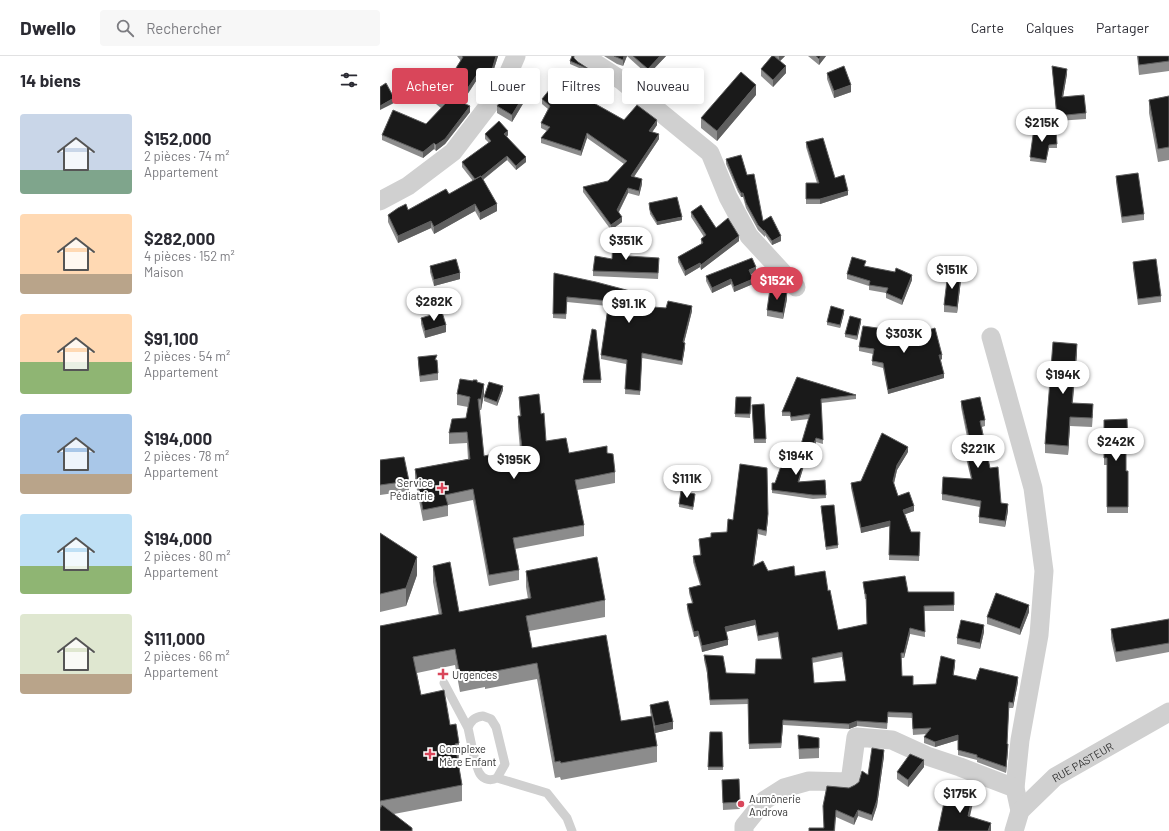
<!DOCTYPE html>
<html lang="fr">
<head>
<meta charset="utf-8">
<style>
	body { margin:0; font-family:Barlow,sans-serif; background:#f7f7f7; color:#2b2b33; height:100vh; display:flex; flex-direction:column; font-size:15px; white-space:nowrap }
	* { box-sizing:border-box; margin:0 }
	p { font-size:13px; color:#7c7c81 }
	.icon { flex:none; width:22px; height:22px; fill:none; stroke:currentColor; stroke-width:2; stroke-linecap:round; stroke-linejoin:round }
	.map { position:relative; flex:1; overflow:hidden }
	.drawer { display:flex; flex-direction:column; background:#fff; width:380px }
	.drawer>* { flex:none }
	.guide { position:absolute; left:12px; top:12px; width:380px; height:36px; display:flex; gap:8px }
	.price { position:absolute; translate:-50% -34px; padding:0 9px; border-radius:14px; background:#fff; color:#222; font-size:13px; line-height:26px; filter:drop-shadow(0 1px 2px #0008) }
	.price::after { content:''; position:absolute; left:50%; top:24px; width:12px; height:9px; margin-left:-6px; background:inherit; clip-path:polygon(0 0,100% 0,50% 100%) }
	.price.on { background:#d9465a; color:#fff }
	ul { padding:0; list-style:none }
	li { display:flex; align-items:center; gap:12px; height:100px; padding:0 20px }
	li span { display:grid; place-items:center; flex:none; width:112px; height:80px; border-radius:4px; color:#555 }
	li>.icon { margin-inline-start:auto }
	span .icon { width:48px; height:48px; fill:#fffc; stroke-width:1 }
	li b { font-size:17px }
	h2 { display:flex; justify-content:space-between; align-items:center; height:48px; padding:0 20px; font-size:17px }
	.pill { padding:0 14px; border-radius:4px; background:#fff; box-shadow:0 2px 10px #0003; font-size:14px; line-height:36px }
	.pill.on { background:#d9465a; color:#fff }
	header { display:flex; align-items:center; gap:24px; box-sizing:border-box; height:56px; padding:0 20px; background:#fff; border-bottom:1px solid #e1e1e2 }
	header strong { font-size:19px }
	nav { display:flex; gap:22px; margin-inline-start:auto; font-size:14px }
	.search { width:280px; height:36px; background:#f7f7f7; display:flex; align-items:center; gap:10px; box-sizing:border-box; padding:0 14px; border-radius:4px; color:#7c7c81; font-size:15px }
	main { display:flex; flex:1; min-height:0 }
	.map>svg:first-child { display:block }
	.lines { fill:none; stroke-linecap:round; stroke-linejoin:round }
	.lane { stroke:#d0d0d0; stroke-width:9 }
	.street { stroke:#d0d0d0; stroke-width:19 }
	.wall { fill:#8c8c8c; fill-rule:evenodd }
	.shaded-wall { fill:#5f5f5f }
	.building { fill:#1a1a1a; stroke:#5f5f5f; fill-rule:evenodd }
	.poi-dot { fill:#d9465a; stroke:#fff; stroke-width:1.5 }
	.labels { text-anchor:middle; dominant-baseline:central; stroke-width:4; stroke-linejoin:round; paint-order:stroke }
	.poi-label { font-size:11px; fill:#333; stroke:#fff; text-anchor:start }
	.street-label { font-size:11px; fill:#333; stroke:#fff }
</style>
</head>
<body>
<header>
<strong>Dwello</strong>
<div class="search"><svg class="icon" aria-label="search" viewBox="0 0 24 24"><circle cx="10" cy="10" r="6"/><path d="M15 15l6 6"/></svg>Rechercher</div>
<nav><a>Carte</a><a>Calques</a><a>Partager</a></nav>
</header>
<main>
<section class="drawer">
<h2>14 biens<svg class="icon" aria-label="filters" viewBox="0 0 24 24"><path d="M4 7h16M4 17h16"/><circle cx="9" cy="7" r="2"/><circle cx="15" cy="17" r="2"/></svg></h2>
<ul>
<li><span style="background:linear-gradient(#c9d6e8 70%,#7fa58c 0)"><svg class="icon" aria-label="home" viewBox="0 0 24 24"><path d="M3 11l9-7 9 7M6 9v11h12V9"/></svg></span><div><b>$152,000</b><p>2 pièces · 74 m²</p><p>Appartement</p></div></li>
<li><span style="background:linear-gradient(#ffd9b3 75%,#b9a48a 0)"><svg class="icon" aria-label="home" viewBox="0 0 24 24"><path d="M3 11l9-7 9 7M6 9v11h12V9"/></svg></span><div><b>$282,000</b><p>4 pièces · 152 m²</p><p>Maison</p></div></li>
<li><span style="background:linear-gradient(#ffd9b3 60%,#8fb573 0)"><svg class="icon" aria-label="home" viewBox="0 0 24 24"><path d="M3 11l9-7 9 7M6 9v11h12V9"/></svg></span><div><b>$91,100</b><p>2 pièces · 54 m²</p><p>Appartement</p></div></li>
<li><span style="background:linear-gradient(#a9c7e8 75%,#b9a48a 0)"><svg class="icon" aria-label="home" viewBox="0 0 24 24"><path d="M3 11l9-7 9 7M6 9v11h12V9"/></svg></span><div><b>$194,000</b><p>2 pièces · 78 m²</p><p>Appartement</p></div></li>
<li><span style="background:linear-gradient(#bfe0f5 65%,#8fb573 0)"><svg class="icon" aria-label="home" viewBox="0 0 24 24"><path d="M3 11l9-7 9 7M6 9v11h12V9"/></svg></span><div><b>$194,000</b><p>2 pièces · 80 m²</p><p>Appartement</p></div></li>
<li><span style="background:linear-gradient(#dfe7d0 75%,#b9a48a 0)"><svg class="icon" aria-label="home" viewBox="0 0 24 24"><path d="M3 11l9-7 9 7M6 9v11h12V9"/></svg></span><div><b>$111,000</b><p>2 pièces · 66 m²</p><p>Appartement</p></div></li>
</ul>
</section>
<div class="map">
<svg width="789" height="775" viewBox="0 0 789 775">
	<rect width="100%" height="100%" fill="#fff"/>
	<g class="lines">
		<!-- lane -->
		<path class="lane" d="M64,627L88,672
			M103,660L111,663L116,671L125,708L117,722C111,725 104,724 100,718C96,714 90,680 88,672C91,664 95,661 103,660Z
			M117,722L167,737L187,762L192,775"/>
		<!-- street -->
		<g class="street">
			<path d="M204,0L241,24L330,97L348,141L369,180L416,231"/>
			<path d="M0,145L28,130L73,96L122,32L136,0"/>
			<path d="M611,281L653,432L664,515L659,579L640,684L635,732L640,755"/>
			<path d="M364,775V770L385,744L404,732L429,725L470,726L476,681L512,684L547,700L580,711L635,732"/>
			<path id="s1" d="M634,775L640,755L675,721L789,656"/>
		</g>
	</g>
	<!-- wall -->
	<path class="wall" d="M77,0H118L109,29L98,22L82,47L90,56L65,88L56,95L54,93L43,102L2,84V79L46,68L61,52L51,44V39L64,31L81,5Z
		M224,0H286L268,19L247,0L243,10L237,8Z
		M392,0H405L400,5L406,17L393,31L381,20V13Z
		M428,0H446L439,9Z
		M757,0H789V15L759,19Z
		M194,2L198,6L218,19V22L206,16V15L190,8V5Z
		M672,10L687,18L683,41L706,57V63L677,65Z
		M447,17L471,36L454,42L447,23Z
		M376,39L337,85L321,72V62Z
		M789,40V104L778,106L769,57V44Z
		M147,41L132,66L117,57V50Z
		M181,41L212,46L244,64L277,69L272,76L279,83L254,121L262,128L259,140L248,137L239,156L242,166L231,174L203,136V131L228,125L244,108L207,82L201,100L161,87V82L167,75L161,72V67L168,53L162,48V43Z
		M654,72L677,88V92H669L666,107L650,105Z
		M105,78L128,79L127,81L146,106L136,114L127,104L103,124L117,155L100,164L95,155L54,178L51,172L18,187L8,166V159L28,154L69,138L93,125L82,111V106L109,87L105,83Z
		M426,86L455,122L468,139L440,148H426V127H437L426,91Z
		M346,103L367,119L383,165L401,185L392,189L385,179V181L378,174L366,152L363,141H361L358,136L346,108Z
		M736,120L764,158V164L742,167L736,126Z
		M269,147L302,164L277,169L270,158Z
		M311,156L359,185L321,214L320,211L305,220L298,206V201L321,188V183L324,181L311,161Z
		M249,191L248,200L279,208L278,223L213,220V215L232,203Z
		M753,206L781,240V246L758,249L753,212Z
		M50,210L80,223L54,230L50,216Z
		M486,210L532,224L522,249L506,242V237L489,234V230L467,223V218Z
		M376,216L371,218L373,228L354,236L351,228L332,237L326,225V220Z
		M174,217L250,239L249,248L273,253L312,255L304,286L305,291L302,309L262,302L260,339L245,338L246,308L221,303V299L228,250L187,246L186,263L173,262Z
		M581,224L577,257L564,256V249Z
		M407,243L403,263L387,260V254Z
		M464,257L460,272L447,269V266Z
		M41,262L66,276L45,282L41,268Z
		M481,266L477,284L465,281V278Z
		M479,291L562,303L561,304L564,322L508,338L503,312L492,309L493,298L479,295Z
		M697,297L692,347L713,358L712,371L690,370L688,399L665,397V388Z
		M38,301L57,305L58,317V324L40,326L38,308Z
		M417,321L476,339V343L441,347L443,388L436,386L431,400L427,399L419,426L445,424L446,442L433,443L392,437V427H395L420,395V392L429,363L411,365L410,360H402V356Z
		M203,324H221V327H203Z
		M97,326L104,338L101,354H100L104,400L140,393L138,371V360H140L139,351V341L161,358L166,385L189,397H227L235,416V427L197,434L204,469V480L135,493L139,514V524L109,530L93,444L68,449V460L43,465L35,424V413L88,403L87,387L69,388V377L86,362L88,351L77,349V338Z
		M123,334L117,350L104,345V341Z
		M356,341H371L370,362L355,361Z
		M581,345L605,364V370L602,371L610,412L621,447L628,455L625,471L599,467V461L600,451L562,444V438L591,423L585,398V392L589,391L581,351Z
		M384,348L386,387H374L372,349Z
		M724,364L748,389V395L746,396V415H748V457H727V409H724Z
		M528,396L517,414L514,428L518,440L534,455L525,458L531,476H540L539,505L509,504L510,470L481,477L471,432V427L481,425Z
		M0,404L29,425V435L0,439Z
		M315,441L313,454L299,451V448Z
		M441,450L458,489V492L446,494Z
		M388,463L386,480L378,478L374,509L388,515L415,520L448,535L458,574L487,568L486,543H485L483,526L528,536H574V555H544L545,581L530,578L524,602H521L522,620L533,629L556,628L575,609L573,619L596,624L638,626L633,652H629L627,688L628,693L626,717L597,706V704L578,699V684L555,691L544,687V681L547,678L533,679L532,662L508,661L507,673L477,670L469,673L403,669L401,692L369,693L368,648L330,649L327,617L324,604V599L346,617L375,618L401,603L398,581L378,585L375,569L346,576L348,589L322,596L318,580L314,581L309,562L307,553V548L312,547L309,537V532L320,529L313,506V500L320,499L319,483L331,481L347,476L353,464ZM462,601L466,625L434,627L432,607Z
		M0,477L37,519L26,550L0,556Z
		M53,510L79,556L148,543L146,531V515L225,544V561L149,575L152,592L241,665L271,660L270,656V649L293,673L275,677L273,666L277,690V706L181,724L180,721L175,722L157,623L105,633V631L80,636L75,609L37,617L41,639L70,669L79,687V703H78L82,729V745L14,758L32,775H0V570L59,559L53,526Z
		M649,556L640,579L607,568V561Z
		M789,564V596L736,606L731,583V573Z
		M604,576L600,593L577,588V582Z
		M330,676H342L343,714H328Z
		M418,679L439,692V702L419,703Z
		M504,700L497,750L492,765L478,760L474,769L456,761L455,775H429L443,772L469,732L475,729L488,719Z
		M544,711L528,731L517,723V716Z
		M342,724L360,746V753L343,754Z"/>
	<!-- shaded-wall -->
	<path class="shaded-wall" d="M116,0H118L109,29V24Z
		M244,0H247L243,10V4Z
		M280,0H286L268,19V13Z
		M399,0H405L399,6Z
		M441,0H446L439,9V3Z
		M406,10V17L393,31V24Z
		M687,13V18L682,47V41Z
		M98,17V22L79,51V45Z
		M376,29V39L337,85V75Z
		M471,29V36L454,42V35Z
		M147,34V41L132,66V59Z
		M14,42V47L0,54V50Z
		M90,50V56L65,88L56,95V89Z
		M277,64V69L269,81V75Z
		M128,75V79L124,83V78Z
		M207,77V82L201,100V95Z
		M279,78V83L251,125V120Z
		M54,87V93L43,102V96Z
		M127,100V104L96,129V125Z
		M146,101V106L136,114V110Z
		M262,123V128L259,140V135Z
		M248,132V137L237,159V154Z
		M468,135V139L440,148V143Z
		M361,137H363V141H361Z
		M95,148V155L54,178V171Z
		M117,148V155L100,164V157Z
		M242,161V166L231,174V169Z
		M302,161V164L277,169V166Z
		M51,165V172L18,187V180Z
		M359,180V185L321,214V209Z
		M401,180V185L392,189V185Z
		M320,207V211L305,220V215Z
		M376,211V216L369,219V214Z
		M80,217V223L54,230V224Z
		M581,218V224L577,257V251Z
		M532,219V224L522,249V244Z
		M351,223V228L332,237V232Z
		M373,223V228L354,236V231Z
		M407,236V243L403,263V257Z
		M312,250V255L303,291V286Z
		M464,254V257L460,272V269Z
		M481,263V266L477,284V280Z
		M66,269V276L45,282V275Z
		M305,287V291L302,309V305Z
		M697,288V297L692,356V347Z
		M559,299H562V303L559,304Z
		M564,318V322L508,338V334Z
		M104,328V338L101,354V343Z
		M123,330V334L117,350V346Z
		M690,361V370L688,399V390Z
		M436,382V386L431,400V396Z
		M528,391V396L517,414L513,431V425L517,409Z
		M427,397V400L418,429V426Z
		M628,448V455L625,471V465Z
		M534,450V455L523,459V454Z
		M388,458V463L386,480V475Z
		M510,465V470L481,477V472Z
		M378,473V478L373,515V510Z
		M37,501V519L26,550V532Z
		M649,549V556L640,579V573Z
		M375,564V569L345,576V571Z
		M604,569V576L600,593V587Z
		M530,572V578L524,602V597Z
		M318,575V580L314,581V576Z
		M348,584V589L322,596V590Z
		M575,604V609L573,624V619Z
		M638,621V626L633,652V647Z
		M403,664V669L401,692V687Z
		M477,665V670L469,673V668Z
		M293,666V673L275,677V670Z
		M578,679V684L555,691V686Z
		M628,688V693L626,717V711Z
		M504,694V700L497,750L492,765V759Z
		M544,704V711L528,731V724Z
		M593,738V747L588,769V760Z
		M478,754V760L474,769V762Z
		M611,767V775H608Z"/>
	<!-- building -->
	<path class="building" d="M82,0H116L109,24L98,17L79,45L90,50L65,83L56,89L54,87L43,96L2,79L13,54L46,68L65,48L51,39L59,27L64,31L83,1Z
		M192,0H194V2L198,6L218,19L206,13V12L190,5Z
		M234,0H244L243,4Z
		M253,0H280L268,13Z
		M392,0H394L406,10L393,24L381,13Z
		M436,0H441L439,3Z
		M758,0H789V5L759,9Z
		M464,10L471,29L454,35L447,17Z
		M672,10L687,13L682,41L704,39L706,57L677,60Z
		M361,16L376,29L337,75L321,62Z
		M134,26L147,34L132,59L117,50L131,32Z
		M6,27L14,42L0,50V31Z
		M189,30L212,46L244,64L257,49L277,64L269,75L279,78L251,120L262,123L259,135L248,132L237,154L242,161L231,169L203,131L228,125L247,105L207,77L201,95L161,82L170,71L161,67L170,50L162,43L170,33L181,41Z
		M789,40V91L778,93L769,44Z
		M119,65L128,75L124,78L146,101L136,110L127,100L101,121V120L95,123L82,106L111,85L105,78Z
		M654,72L676,74L677,88L669,89L666,104L650,101Z
		M443,82L455,122L464,119L468,135L440,143H426V127H439L426,86Z
		M361,99L367,119L374,118L383,165L391,160L401,180L392,185L384,174L385,176L378,169L366,147L363,137H361L358,132L346,103Z
		M758,117L764,158L742,161L736,120Z
		M101,120L117,148L100,157L95,148L54,171L51,165L18,180L8,159L18,152L26,148L28,154L66,133L69,138Z
		M297,141L302,161L277,166L270,154L269,147Z
		M321,149L336,172L348,162L359,180L321,209L320,207L305,215L298,201L323,187L321,183L326,179L311,156Z
		M233,185H249L248,200L279,202L278,217L213,215L215,200L232,203Z
		M472,201L486,205L484,210L515,216L516,212L532,219L522,244L506,237L508,232L489,229L490,225L467,218Z
		M372,202L376,211L369,214L373,223L354,231L351,223L332,232L326,220Z
		M76,203L80,217L54,224L50,210Z
		M776,203L781,240L758,243L753,206Z
		M568,216L581,218L577,251L564,249Z
		M174,217L216,226L250,235L249,248L273,253V251L286,252L288,245L312,250L303,286L305,287L302,305L262,297L260,335L245,333L247,304L221,299L229,245L187,241L186,258H173Z
		M390,233L407,236L403,257L387,254Z
		M451,250L464,254L460,269L447,266Z
		M62,256L66,269L45,275L41,262Z
		M470,260L481,263L477,280L465,278Z
		M483,270L519,275V274L545,275L555,272L562,299H559L564,318L508,334L503,307L492,305L494,293L479,291Z
		M212,273L216,274L221,324H203Z
		M673,286L697,288L692,347L713,348L712,362L690,361L688,390L665,388Z
		M57,299L55,304H57L58,317L40,320L38,301Z
		M417,321L476,339L441,343L443,384L436,382L431,396L420,392L430,358L411,361L410,356H402Z
		M80,323L93,325V324H97V326L104,328L101,343H98L104,400L142,392L138,360H141L139,341L159,338L161,358L164,357L166,385L186,382L189,397L227,390V397L233,398L235,416L195,424L204,469L133,482L139,514L109,519L93,433L65,439L68,449L43,454L35,413L90,403L87,376L69,377L72,363L86,362L90,341L77,338Z
		M109,326L123,330L117,346L104,341Z
		M356,341H371L370,358H355Z
		M600,341L605,364L600,365L610,412L618,411L621,447L628,448L625,465L599,461L601,445L562,438L563,421L592,423L585,392L591,391L581,345Z
		M384,348L386,383H374L372,349Z
		M747,363L748,389H746V415H748V451H727V402H724V364Z
		M502,377L528,391L517,409L513,425L518,440L529,436L534,450L523,454L531,476H540L539,500L509,499L510,465L481,472L471,427L481,425Z
		M408,390L427,397L418,426L445,424L446,439H433L392,434V427H395Z
		M24,401L29,425L0,429V404Z
		M360,408L387,412L388,458L386,475L378,473L373,510L383,505L388,515L414,510L415,520L445,515L448,535L450,534L458,574L487,568L486,538H485L483,526L525,520L528,536H574V549L544,550L545,576L530,572L524,597H521L522,620H533V629L556,628L561,600L575,604L573,619L596,624L600,612L638,621L633,647L629,646L627,688H628L626,711L597,701V699L578,694V679L555,686L544,681L551,672L533,673L532,657L508,656L507,667L477,665L469,668L403,664L401,687L369,688L368,643L330,644L327,612L324,599L343,600L346,617L375,618L376,603H402L398,576L378,580L375,564L345,571L348,584L322,590L318,575L314,576L309,557L307,548L313,547L309,532L321,529L313,500L321,499L319,483L331,481V477L347,476L348,463L353,464ZM462,596L466,625L434,627L432,602Z
		M301,435L315,438L313,451L299,448Z
		M454,449L458,489L446,491L441,450Z
		M0,477L37,501L26,532L0,538Z
		M217,501L225,544L146,560L152,592L226,579L241,665L272,660L277,690L181,707L180,705L175,706L157,607L105,617V615L80,620L75,593L33,601L41,639L64,634L70,669L76,668L79,687L75,688L82,729L0,745V570L62,558L53,510L70,506L79,556L151,542L146,515Z
		M616,537L649,549L640,573L607,561Z
		M789,563V587L736,596L731,573Z
		M581,564L604,569L600,587L577,582Z
		M288,645L293,666L275,670L270,649Z
		M330,676H342L343,711H328Z
		M418,679L439,682V692L419,693Z
		M492,692L504,694L497,744L492,759L478,754L474,762L456,754L454,775H429V772H444L443,750L447,730L469,732L475,729L479,726L482,715L488,719Z
		M530,698L544,704L528,724L517,716Z
		M359,723L360,746L343,747L342,724Z
		M567,732L593,738L588,760L611,767L608,775H558Z
		M2,749L32,772V775H1L0,774V753Z"/>
	<!-- markers -->
	<g class="poi-dot">
		<path d="M60 426h4v4h4v4h-4v4h-4v-4h-4v-4h4z"/>
		<path d="M61 612h4v4h4v4h-4v4h-4v-4h-4v-4h4z"/>
		<path d="M48 692h4v4h4v4h-4v4h-4v-4h-4v-4h4z"/>
		<circle cx="361" cy="748" r="4"/>
	</g>
	<g class="labels">
		<!-- poi labels -->
		<g class="poi-label">
			<text x="53" y="426" text-anchor="end">Service<tspan x="53" dy="13">Pédiatrie</tspan></text>
			<text x="72" y="618">Urgences</text>
			<text x="59" y="692">Complexe<tspan x="59" dy="13">Mère Enfant</tspan></text>
			<text x="369" y="742">Aumônerie<tspan x="369" dy="13">Androva</tspan></text>
		</g>
		<!-- street labels -->
		<g class="street-label">
			<text stroke="none"><textPath href="#s1" startOffset="101">RUE PASTEUR</textPath></text>
		</g>
	</g>
</svg>
<b class="price" style="left:662px;top:87px">$215K</b>
<b class="price" style="left:246px;top:205px">$351K</b>
<b class="price" style="left:572px;top:234px">$151K</b>
<b class="price on" style="left:397px;top:245px">$152K</b>
<b class="price" style="left:54px;top:266px">$282K</b>
<b class="price" style="left:249px;top:268px">$91.1K</b>
<b class="price" style="left:524px;top:298px">$303K</b>
<b class="price" style="left:683px;top:339px">$194K</b>
<b class="price" style="left:736px;top:406px">$242K</b>
<b class="price" style="left:598px;top:413px">$221K</b>
<b class="price" style="left:416px;top:420px">$194K</b>
<b class="price" style="left:134px;top:424px">$195K</b>
<b class="price" style="left:307px;top:443px">$111K</b>
<b class="price" style="left:580px;top:758px">$175K</b>
<div class="guide">
<a class="pill on">Acheter</a>
<a class="pill">Louer</a>
<a class="pill">Filtres</a>
<a class="pill">Nouveau</a>
</div>
</div>
</main>
</body>
</html>
